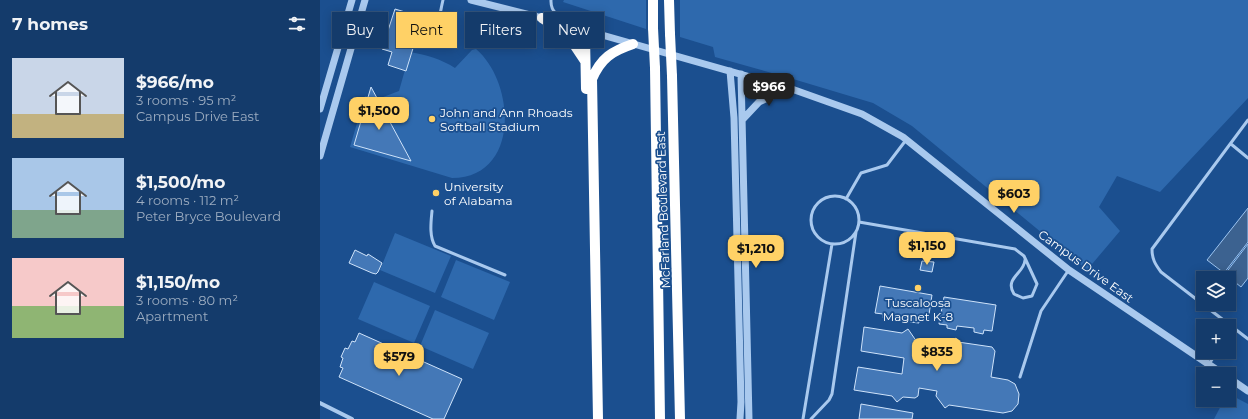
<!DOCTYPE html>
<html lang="en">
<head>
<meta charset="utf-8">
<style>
	body { margin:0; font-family:Montserrat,sans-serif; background:#1d4271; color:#f1f3f6; height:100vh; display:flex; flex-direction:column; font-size:15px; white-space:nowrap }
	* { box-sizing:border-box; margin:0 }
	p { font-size:13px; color:#9dadc1 }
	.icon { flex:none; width:22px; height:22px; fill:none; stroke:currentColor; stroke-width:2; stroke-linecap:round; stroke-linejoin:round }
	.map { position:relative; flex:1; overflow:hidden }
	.details { display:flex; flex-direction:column; background:#143b6b; width:320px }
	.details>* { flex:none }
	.banner { position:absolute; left:12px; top:12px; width:380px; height:36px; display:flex; gap:8px }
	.fabs { position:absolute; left:876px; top:271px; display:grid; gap:8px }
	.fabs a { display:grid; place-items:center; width:40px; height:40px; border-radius:0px; background:#143b6b; box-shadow:0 2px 10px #0003,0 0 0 1px #33557e; font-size:20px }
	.price { position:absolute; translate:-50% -34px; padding:0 9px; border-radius:8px; background:#ffd166; color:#111; font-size:13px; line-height:26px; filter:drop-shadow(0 1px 2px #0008) }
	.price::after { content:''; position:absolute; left:50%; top:24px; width:12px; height:9px; margin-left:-6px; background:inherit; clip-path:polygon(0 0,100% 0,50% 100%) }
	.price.selected { background:#222; color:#fff }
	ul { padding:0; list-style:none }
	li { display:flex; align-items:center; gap:12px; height:100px; padding:0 12px }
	li span { display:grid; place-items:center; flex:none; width:112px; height:80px; border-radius:0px; color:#555 }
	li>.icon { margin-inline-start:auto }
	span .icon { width:48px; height:48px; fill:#fffc; stroke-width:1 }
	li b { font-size:17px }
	h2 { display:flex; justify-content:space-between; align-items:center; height:48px; padding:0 12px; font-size:17px }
	.chip { padding:0 14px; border-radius:0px; background:#143b6b; box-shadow:0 2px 10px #0003,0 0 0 1px #33557e; font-size:14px; line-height:36px }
	.chip.selected { background:#ffd166; color:#111 }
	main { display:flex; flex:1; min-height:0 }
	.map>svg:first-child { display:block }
	.green { fill:#2e69ad }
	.water { fill:#3c6290; stroke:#9cc4f0 }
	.building { fill:#4478b7; stroke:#cfe3fa }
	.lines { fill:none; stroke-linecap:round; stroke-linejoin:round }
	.service { stroke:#a9c9ee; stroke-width:3 }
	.minor { stroke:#a9c9ee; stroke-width:4 }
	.tertiary { stroke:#a9c9ee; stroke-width:7 }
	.motorway { stroke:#fff; stroke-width:10 }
	.motorway-bridge { stroke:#fff; stroke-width:10 }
	.poi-dot { fill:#ffd166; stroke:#1b4f8f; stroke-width:1.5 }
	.labels { text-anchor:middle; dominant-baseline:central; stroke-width:3.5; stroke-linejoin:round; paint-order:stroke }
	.poi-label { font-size:12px; fill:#fff; stroke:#1b4f8f; text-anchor:start }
	.street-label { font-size:12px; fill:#fff; stroke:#1b4f8f }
</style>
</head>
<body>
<main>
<section class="details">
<h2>7 homes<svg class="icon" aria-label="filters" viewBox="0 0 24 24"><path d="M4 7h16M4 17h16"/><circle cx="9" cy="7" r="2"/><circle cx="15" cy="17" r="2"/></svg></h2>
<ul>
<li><span style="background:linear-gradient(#c9d6e8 70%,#c2b280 0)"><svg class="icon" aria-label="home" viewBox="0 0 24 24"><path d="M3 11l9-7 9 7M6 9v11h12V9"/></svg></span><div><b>$966/mo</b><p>3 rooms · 95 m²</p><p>Campus Drive East</p></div></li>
<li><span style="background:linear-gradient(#a9c7e8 65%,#7fa58c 0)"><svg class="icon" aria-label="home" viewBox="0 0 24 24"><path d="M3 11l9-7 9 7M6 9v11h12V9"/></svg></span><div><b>$1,500/mo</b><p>4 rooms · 112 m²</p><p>Peter Bryce Boulevard</p></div></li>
<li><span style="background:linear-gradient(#f6c9c9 60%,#8fb573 0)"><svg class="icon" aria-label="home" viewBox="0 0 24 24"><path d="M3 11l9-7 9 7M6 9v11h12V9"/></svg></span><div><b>$1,150/mo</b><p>3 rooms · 80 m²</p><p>Apartment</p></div></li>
</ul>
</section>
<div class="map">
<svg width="928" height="419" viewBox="0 0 928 419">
	<rect width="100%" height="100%" fill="#1b4f8f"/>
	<!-- green -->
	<path class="green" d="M244,0H326V29L243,2Z
		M360,0H928V98L840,192L797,176L779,207L800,231L767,270L592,126L553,103L473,79L395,57L393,47L360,37Z
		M156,49C196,83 200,178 132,178L30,147L45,96L58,99L79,91L90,52C107,55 121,59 135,68L152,50Z
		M75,233L131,256L115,293L60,270Z
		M136,260L190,282L174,320L121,297Z
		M54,282L110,306L94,343L38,319Z
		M115,310L169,333L153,369L100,346Z
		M909,394L928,404V419H894L904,400H909Z"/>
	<!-- water -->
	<path class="water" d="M928,208V242L904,273L887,260Z
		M928,244V278L921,287L905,274Z"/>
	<!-- building -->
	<path class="building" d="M75,9L102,17L96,39L92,41L94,45L86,71L68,65L72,52L62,49Z
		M121,23L131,26L128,34L136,36L134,44L116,39Z
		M51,87L91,161L34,145Z
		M35,250L47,256L48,254L62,263L58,272L56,274L52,273L29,263Z
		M602,261L614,262L612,272L600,270Z
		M560,286L612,295L608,321L600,319L599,323L590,322V318L573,315L572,319L563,318V314L555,313Z
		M624,297L676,305L672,331L664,330L663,334L654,332V328L637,326L636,330L627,328V325L619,324Z
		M544,327L582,333L588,329L597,342L625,346L636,338L638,342L672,347L675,351L671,377L688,380L695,384L699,394L698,404L692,411L683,413L629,405L625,408L616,396L617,391L599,388L598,396L595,398L583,397L577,402L572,396L534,390L538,367L582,374L584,358L541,351Z
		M39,333L142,379L124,419H113L19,377L23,368L20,367L23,358L21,357L25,348L28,349L32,341L35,342Z
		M541,404L593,413L592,419H539Z"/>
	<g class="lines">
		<!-- service -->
		<path class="service" d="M231,0C230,21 254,17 264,28
			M95,42C117,48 119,16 123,0
			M928,120L832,249C832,259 835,264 841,272L928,339
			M911,144L928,158
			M491 220a24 24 0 1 1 48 0a24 24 0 1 1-48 0Z
			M526,199L541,173L567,165L586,140
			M112,211C111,222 109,236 115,246L185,275
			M539,222L695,249L704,256L717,284L712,296L703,298L694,294C684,278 704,274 705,260
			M909,334L913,328
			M889,364L897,352
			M700,377L721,311L748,271
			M483,419L512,244
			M491,419L509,400L512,394L536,232"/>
		<!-- minor -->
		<path class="minor" d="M0,403L32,419"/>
		<!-- tertiary -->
		<path class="tertiary" d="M151,0L222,18L469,88L542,114L583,137L749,270L903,374
			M410,71L414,118L421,402L420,419
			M421,74L429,419
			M0,109L32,0
			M423,119L439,102L469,88
			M0,156L45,0
			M909,378L928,391"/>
		<!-- motorway -->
		<path class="motorway" d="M333,0V28
			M349,0L350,34
			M222,18L247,34L265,61
			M335,68L340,419
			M352,76L360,419
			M266,89L265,36L268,32
			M278,419L272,79C281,58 292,51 313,44"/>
		<!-- motorway-bridge -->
		<path class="motorway-bridge" d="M333,28L335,68
			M350,34L352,76"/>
	</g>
	<!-- markers -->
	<g class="poi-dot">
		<circle cx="112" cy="119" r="4"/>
		<circle cx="116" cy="193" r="4"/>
		<circle cx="598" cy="288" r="4"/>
	</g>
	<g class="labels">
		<!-- poi labels -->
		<g class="poi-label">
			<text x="120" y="112">John and Ann Rhoads<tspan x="120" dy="14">Softball Stadium</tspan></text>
			<text x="124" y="186">University<tspan x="124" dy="14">of Alabama</tspan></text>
			<text x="598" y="302" text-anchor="middle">Tuscaloosa<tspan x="598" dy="14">Magnet K-8</tspan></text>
		</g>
		<!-- street labels -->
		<g class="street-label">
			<text transform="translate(343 210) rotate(-92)">McFarland Boulevard East</text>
			<text transform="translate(766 266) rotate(36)">Campus Drive East</text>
		</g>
	</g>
</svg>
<div class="fabs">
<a><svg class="icon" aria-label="layers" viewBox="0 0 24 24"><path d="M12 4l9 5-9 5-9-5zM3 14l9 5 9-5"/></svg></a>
<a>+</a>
<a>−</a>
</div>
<b class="price selected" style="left:449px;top:107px">$966</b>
<b class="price" style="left:59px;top:131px">$1,500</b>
<b class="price" style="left:694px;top:214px">$603</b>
<b class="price" style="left:607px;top:266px">$1,150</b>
<b class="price" style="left:436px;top:269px">$1,210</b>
<b class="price" style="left:617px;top:372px">$835</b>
<b class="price" style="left:79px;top:377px">$579</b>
<div class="banner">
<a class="chip">Buy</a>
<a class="chip selected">Rent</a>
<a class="chip">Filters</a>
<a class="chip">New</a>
</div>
</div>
</main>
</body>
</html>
